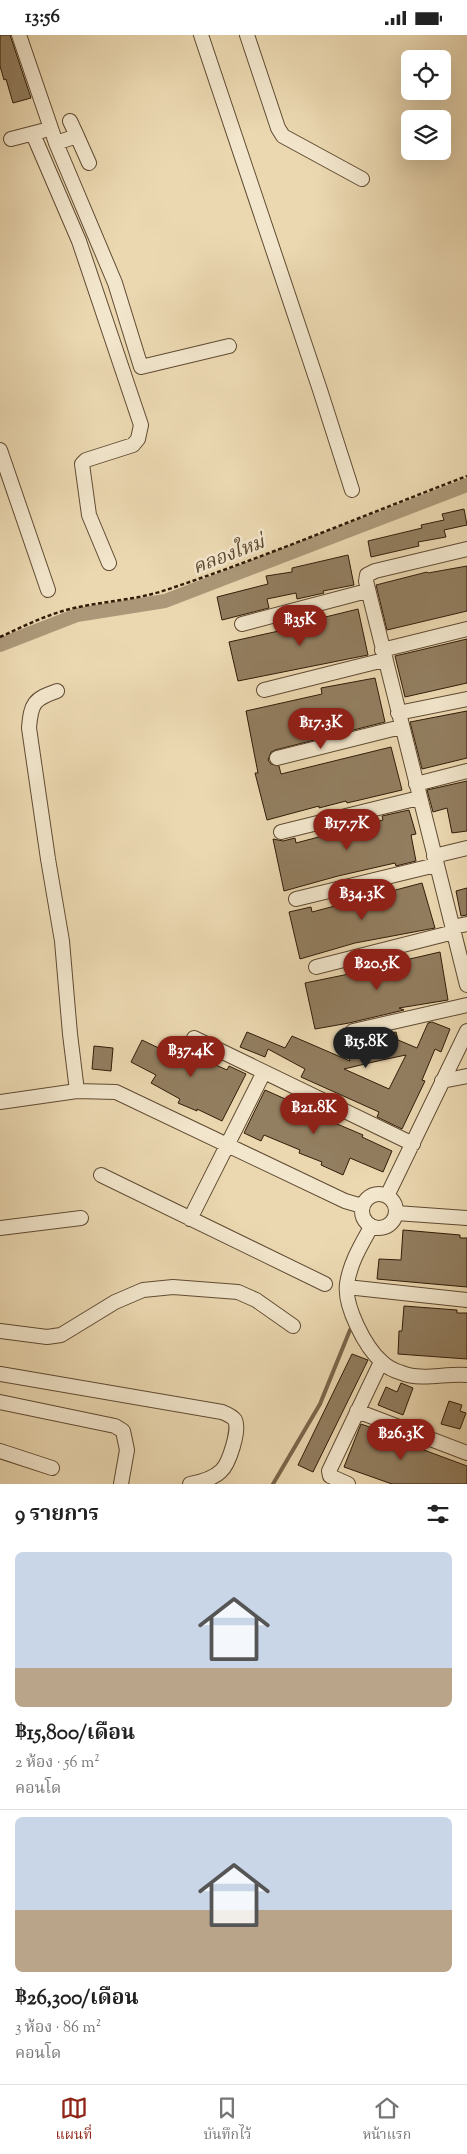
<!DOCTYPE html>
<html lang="th">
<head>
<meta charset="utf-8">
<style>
	body { margin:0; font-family:"Sorts Mill Goudy","Noto Serif Thai",serif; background:#f2f2f2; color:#222; height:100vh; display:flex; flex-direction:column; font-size:19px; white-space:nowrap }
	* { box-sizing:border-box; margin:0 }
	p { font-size:16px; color:#767676 }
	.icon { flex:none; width:28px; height:28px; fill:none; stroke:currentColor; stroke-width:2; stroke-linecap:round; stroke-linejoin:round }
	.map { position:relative; height:1449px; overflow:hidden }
	.panel { display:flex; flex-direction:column; background:#fff; flex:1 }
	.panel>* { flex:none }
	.controls { position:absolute; left:401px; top:15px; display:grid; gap:10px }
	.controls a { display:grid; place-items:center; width:50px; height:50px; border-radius:8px; background:#fff; box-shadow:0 5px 20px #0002; font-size:25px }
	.price { position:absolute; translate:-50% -42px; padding:0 11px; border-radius:18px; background:#8f2418; color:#fff; font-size:16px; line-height:32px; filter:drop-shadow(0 1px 2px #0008) }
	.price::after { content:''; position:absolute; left:50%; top:30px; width:15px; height:11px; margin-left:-8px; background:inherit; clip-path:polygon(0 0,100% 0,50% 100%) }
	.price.active { background:#222; color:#fff }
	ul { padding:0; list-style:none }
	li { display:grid; align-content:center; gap:10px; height:265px; padding:0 15px }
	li+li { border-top:1px solid #e0e0e0 }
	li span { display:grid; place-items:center; height:155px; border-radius:8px; color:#555 }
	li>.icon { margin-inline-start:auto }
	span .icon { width:90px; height:90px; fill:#fffc; stroke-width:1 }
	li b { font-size:21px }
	h2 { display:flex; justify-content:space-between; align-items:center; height:60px; padding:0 15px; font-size:21px }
	.status { display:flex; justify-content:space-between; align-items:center; height:35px; padding:0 25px; background:#fff; direction:ltr }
	.status svg { height:14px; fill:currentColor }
	.tab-bar { display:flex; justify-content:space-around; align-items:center; height:70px; border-top:1px solid #e0e0e0; background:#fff; font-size:14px; color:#767676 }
	.tab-bar a { display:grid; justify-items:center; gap:2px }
	.tab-bar .active { color:#8f2418 }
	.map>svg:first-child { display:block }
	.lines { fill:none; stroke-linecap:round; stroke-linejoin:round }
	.stream { stroke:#7b664b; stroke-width:4 }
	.canal { stroke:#ac9878; stroke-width:14 }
	.building { fill:#927e60; stroke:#311c08; fill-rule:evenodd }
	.minor-casing { stroke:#604b32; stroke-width:16 }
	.path { stroke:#311c08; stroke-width:2.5; stroke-dasharray:4 2.5; stroke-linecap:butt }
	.minor { stroke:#f2e6cc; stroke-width:14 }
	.labels { text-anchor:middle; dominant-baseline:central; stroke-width:5; stroke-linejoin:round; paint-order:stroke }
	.water-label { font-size:19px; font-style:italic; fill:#5c472f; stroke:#f2e6cc }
</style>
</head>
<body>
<div class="status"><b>13:56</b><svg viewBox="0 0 49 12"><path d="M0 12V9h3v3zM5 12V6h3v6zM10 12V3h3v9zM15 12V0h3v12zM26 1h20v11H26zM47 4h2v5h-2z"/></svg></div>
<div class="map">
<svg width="467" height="1449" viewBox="0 0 467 1449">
	<rect width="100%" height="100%" fill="#ebd8b1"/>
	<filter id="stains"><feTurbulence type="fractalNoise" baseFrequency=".004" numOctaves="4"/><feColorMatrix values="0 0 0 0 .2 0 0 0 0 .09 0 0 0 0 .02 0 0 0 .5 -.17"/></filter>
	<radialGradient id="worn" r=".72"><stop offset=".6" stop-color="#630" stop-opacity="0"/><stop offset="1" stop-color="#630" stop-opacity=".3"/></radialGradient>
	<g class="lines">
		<!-- stream -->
		<path class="stream" d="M273,1449L320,1369L350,1295"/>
		<!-- canal -->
		<path class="canal" d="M0,610L77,580L165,566L467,450"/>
	</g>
	<!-- building -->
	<path class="building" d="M0,0H10L31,63L13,68L6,44L4,45L0,31Z
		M464,474L467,490L444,495L446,502L418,507L419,511L371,522L368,506L422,493L421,490L444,485L442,479Z
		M348,520L354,550L323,556L324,558L297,564L296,558L267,564L269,573L222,585L217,562L268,549L266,541L292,537V533Z
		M467,531V576L387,595L376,550L427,537L428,538Z
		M358,574L368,620L238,646L229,607L306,590L305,587Z
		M467,604V648L405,662L395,621Z
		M375,643L385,687L275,715L271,717L268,725L271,729L279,731L281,739L391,712L402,755L347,768L346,766L319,773V771L267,785L255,738H258L246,676L322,659L321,653Z
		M467,676V723L422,734L410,687Z
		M467,746V796L452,798L447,773L433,777L427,755Z
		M409,775L416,799L411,800L416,826L396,831L395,828L338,841L284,856L273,804L283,806L295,803L296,808L383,785L382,781Z
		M422,848L435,893L355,908L300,924L289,877L311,872L312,877Z
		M467,853V880L461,881L456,856Z
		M440,917L448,965L399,973L404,975L349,988L315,994L305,948L388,931V929Z
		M432,987L450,994L441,1017L435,1014L422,1045L425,1046L402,1094L377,1082L379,1077L301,1042L305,1034L268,1014L265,1022L240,1012L247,997L285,1013L292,1001L350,1026L346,1013L377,1005V1001L396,997L398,1005L417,1013L428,988ZM406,1020L389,1054L344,1034L382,1025Z
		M142,1005L169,1018L174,1008L192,1017L191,1019L227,1035L229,1031L246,1039L222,1086L197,1074V1076L178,1068L180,1064L151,1048L156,1040L131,1027Z
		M94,1011L113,1013L111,1036L92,1034Z
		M265,1055L310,1075L309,1077L363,1100L362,1102L392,1116L383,1137L350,1123L343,1140L321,1130L322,1127L299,1118L300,1115L264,1100L261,1106L244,1098Z
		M403,1195L460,1200V1203H467V1252L377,1244L379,1224L401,1225Z
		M404,1271L457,1275V1278H467V1324L398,1319L399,1296H402Z
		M352,1319L368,1325L313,1437L298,1430Z
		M401,1348L413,1353L403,1380L378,1370L386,1352L397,1357Z
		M449,1366L462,1370L460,1376L466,1378L460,1394L441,1389Z
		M361,1389L406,1405L405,1408L467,1431V1449H392L344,1432Z"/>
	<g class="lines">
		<defs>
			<path id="minor" d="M19,0L56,108L115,248L141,332L229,311
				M201,0L320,355L352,455
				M247,0L278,93L283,101L362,144
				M70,86L77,101
				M33,99L79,206L141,390L138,404L133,410L86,425L82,429L89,480L109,528
				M11,104L42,96
				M56,108L77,101L89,128
				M0,415L48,555
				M467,514L375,536L367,540L366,546L467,950
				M242,589L367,556
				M382,615L467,594
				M264,655L384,625
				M57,656C34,664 31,668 29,693L48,824L62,906L70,999L77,1056
				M398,678L467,664
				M277,723L401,692
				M416,749L467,736
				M281,797L419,763
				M434,821L467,813
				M296,864L436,830
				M452,892L467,889
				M316,932L454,897
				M353,996L467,970
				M194,1003L413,1109
				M442,1046L467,1041
				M0,1067L77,1056L116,1057L345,1166L362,1171
				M101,1140L325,1249
				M362 1176a17 17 0 1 1 34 0a17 17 0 1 1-34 0Z
				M387,1161L467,996
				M396,1178L467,1183
				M190,1184L264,1037
				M371,1192C361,1210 350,1228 347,1249C344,1271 365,1312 382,1327C387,1332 395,1336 402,1338C422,1346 446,1338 467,1340
				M0,1193L81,1183
				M347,1252L467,1265
				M0,1296L47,1302L61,1300L115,1267L143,1255L173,1252L238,1257L256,1265L293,1291
				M0,1339L222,1377C227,1379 232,1381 235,1385C240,1395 229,1429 221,1436C213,1444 201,1447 190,1449
				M0,1367L115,1391L123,1396L127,1415L121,1449
				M357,1376L467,1418
				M0,1416L52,1433
				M348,1449L330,1441L329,1436L381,1327"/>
		</defs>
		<!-- minor casing -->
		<use href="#minor" class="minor-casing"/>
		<!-- path -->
		<path class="path" d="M0,602C24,591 48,579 74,573C105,566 136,565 166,555C268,521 367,479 467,441"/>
		<!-- minor -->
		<use href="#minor" class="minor"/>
	</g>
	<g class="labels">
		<!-- water labels -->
		<g class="water-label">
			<text transform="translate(229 521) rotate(-21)">คลองใหม่</text>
		</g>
	</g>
	<rect width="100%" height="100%" filter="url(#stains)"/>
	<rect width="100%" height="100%" fill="url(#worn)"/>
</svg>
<div class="controls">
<a><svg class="icon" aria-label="locate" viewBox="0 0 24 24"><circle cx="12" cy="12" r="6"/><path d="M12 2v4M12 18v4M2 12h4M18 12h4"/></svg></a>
<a><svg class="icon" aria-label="layers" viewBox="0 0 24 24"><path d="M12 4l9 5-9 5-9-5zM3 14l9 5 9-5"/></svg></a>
</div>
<b class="price" style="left:300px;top:612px">฿35K</b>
<b class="price" style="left:321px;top:715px">฿17.3K</b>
<b class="price" style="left:347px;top:816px">฿17.7K</b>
<b class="price" style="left:362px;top:886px">฿34.3K</b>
<b class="price" style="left:377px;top:956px">฿20.5K</b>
<b class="price active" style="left:366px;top:1034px">฿15.8K</b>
<b class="price" style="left:191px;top:1043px">฿37.4K</b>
<b class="price" style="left:314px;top:1100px">฿21.8K</b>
<b class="price" style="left:401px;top:1426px">฿26.3K</b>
</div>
<section class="panel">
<h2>9 รายการ<svg class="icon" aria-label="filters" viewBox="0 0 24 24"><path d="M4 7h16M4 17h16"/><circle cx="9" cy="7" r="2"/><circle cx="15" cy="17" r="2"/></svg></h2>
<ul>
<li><span style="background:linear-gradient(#c9d6e8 75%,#b9a48a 0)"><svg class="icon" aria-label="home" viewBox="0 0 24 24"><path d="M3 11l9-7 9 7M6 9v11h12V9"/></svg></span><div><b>฿15,800/เดือน</b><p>2 ห้อง · 56 m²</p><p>คอนโด</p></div></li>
<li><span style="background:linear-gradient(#c9d6e8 60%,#b9a48a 0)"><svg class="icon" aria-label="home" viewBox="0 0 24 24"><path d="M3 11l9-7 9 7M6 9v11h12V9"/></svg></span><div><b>฿26,300/เดือน</b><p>3 ห้อง · 86 m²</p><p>คอนโด</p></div></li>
</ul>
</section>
<nav class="tab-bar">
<a class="active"><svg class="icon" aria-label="map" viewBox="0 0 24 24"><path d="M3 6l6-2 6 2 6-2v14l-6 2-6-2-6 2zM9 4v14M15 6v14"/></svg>แผนที่</a>
<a><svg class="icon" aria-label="saved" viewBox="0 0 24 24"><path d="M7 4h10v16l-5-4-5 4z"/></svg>บันทึกไว้</a>
<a><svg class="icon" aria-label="home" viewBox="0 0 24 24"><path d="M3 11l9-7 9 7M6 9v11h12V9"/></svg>หน้าแรก</a>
</nav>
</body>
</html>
